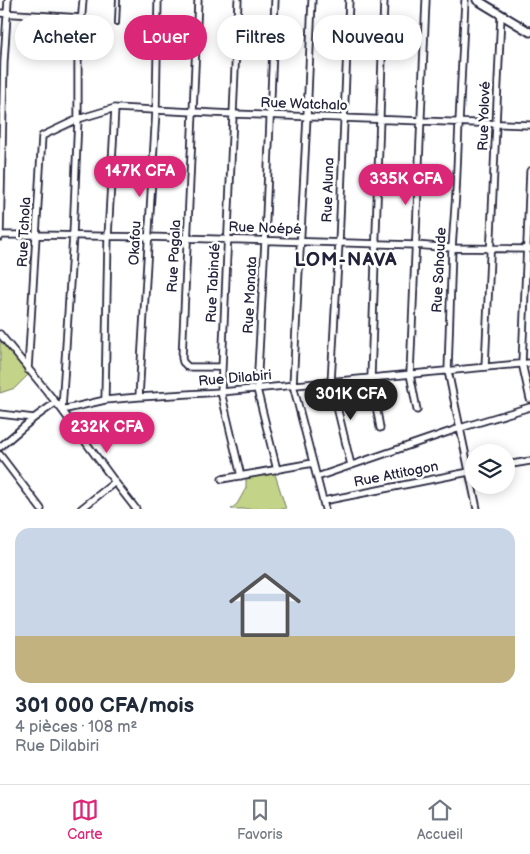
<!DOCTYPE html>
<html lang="fr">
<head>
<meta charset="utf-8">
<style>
	body { margin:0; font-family:"Balsamiq Sans",sans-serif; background:#f2f2f3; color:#1f2937; height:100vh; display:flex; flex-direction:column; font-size:19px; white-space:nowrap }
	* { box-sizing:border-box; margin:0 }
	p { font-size:16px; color:#747a83 }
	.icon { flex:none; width:28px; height:28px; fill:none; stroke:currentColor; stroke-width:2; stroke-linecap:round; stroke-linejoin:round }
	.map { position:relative; height:509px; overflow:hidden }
	.side { display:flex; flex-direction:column; background:#fff; flex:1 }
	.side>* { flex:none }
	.hud { position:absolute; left:15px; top:15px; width:500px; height:45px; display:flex; gap:10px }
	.tools { position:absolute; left:465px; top:444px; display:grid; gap:10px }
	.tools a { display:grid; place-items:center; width:50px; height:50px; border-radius:50%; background:#fff; box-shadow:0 2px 12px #0003; font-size:25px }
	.price { position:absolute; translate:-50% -42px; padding:0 11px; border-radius:18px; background:#db2777; color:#fff; font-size:16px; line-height:32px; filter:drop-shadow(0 1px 2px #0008) }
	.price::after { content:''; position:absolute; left:50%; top:30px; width:15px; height:11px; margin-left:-8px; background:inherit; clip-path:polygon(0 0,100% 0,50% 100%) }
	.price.selected { background:#222; color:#fff }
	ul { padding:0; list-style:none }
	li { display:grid; align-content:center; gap:10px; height:265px; padding:0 15px }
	li span { display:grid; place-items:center; height:155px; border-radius:15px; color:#555 }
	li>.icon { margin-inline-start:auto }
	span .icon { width:90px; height:90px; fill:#fffc; stroke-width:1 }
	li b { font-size:21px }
	.chip { padding:0 18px; border-radius:22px; background:#fff; box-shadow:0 2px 12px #0003; font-size:18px; line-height:45px }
	.chip.selected { background:#db2777; color:#fff }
	.tabs { display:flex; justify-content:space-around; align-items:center; height:70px; border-top:1px solid #e0e1e3; background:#fff; font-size:14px; color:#747a83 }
	.tabs a { display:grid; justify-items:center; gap:2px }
	.tabs .selected { color:#db2777 }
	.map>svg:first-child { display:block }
	.green { fill:#c3d488; stroke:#727b62 }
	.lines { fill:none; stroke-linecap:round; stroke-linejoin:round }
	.service-casing { stroke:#22223b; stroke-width:6 }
	.minor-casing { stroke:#22223b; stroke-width:9 }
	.tertiary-casing { stroke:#22223b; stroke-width:11 }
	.service { stroke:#fff; stroke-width:2.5 }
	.minor { stroke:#fff; stroke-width:5.5 }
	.tertiary { stroke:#fff; stroke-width:7 }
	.labels { text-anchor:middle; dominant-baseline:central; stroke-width:5; stroke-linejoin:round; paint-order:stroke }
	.street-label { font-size:14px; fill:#22223b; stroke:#fff }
	.district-label { font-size:19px; font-weight:bold; letter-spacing:1px; fill:#22223b; stroke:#fff }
</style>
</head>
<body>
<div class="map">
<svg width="530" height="509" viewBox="0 0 530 509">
	<rect width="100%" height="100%" fill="#fff"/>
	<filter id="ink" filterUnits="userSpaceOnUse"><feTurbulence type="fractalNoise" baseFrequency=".02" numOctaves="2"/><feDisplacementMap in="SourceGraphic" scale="10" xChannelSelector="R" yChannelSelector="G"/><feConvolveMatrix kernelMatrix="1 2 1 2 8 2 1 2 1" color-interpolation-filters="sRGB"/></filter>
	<g filter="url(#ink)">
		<!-- green -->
		<path class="green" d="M0,338L28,375L15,388L0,393Z
			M274,471L286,509H231L237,504L246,488V479Z"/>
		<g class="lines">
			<defs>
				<path id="service" d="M117,23L118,0"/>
				<path id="minor" d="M198,0L182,358L183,362L188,367H221
					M238,0L221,392L241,476
					M275,0L265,241L257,389L277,470
					M312,0L307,117L293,385L325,509
					M349,0L339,243L331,382L351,465
					M465,0L459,123L456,193L452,248L448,371L477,509
					M0,13L82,18
					M530,171L522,363L530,399
					M0,235H36L148,237L415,245L452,248L530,249
					M0,237L4,62L8,0
					M0,334L62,410L115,482L136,509
					M485,367L501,15
					M28,370L42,136L78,119L115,108L233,114L530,125
					M139,397L156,111L158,0
					M105,400L108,237L115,108
					M62,410L105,400L139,397L221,392L530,363
					M62,410L73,235L78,119V62L83,0
					M417,410L410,374L426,0
					M0,414L34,418
					M380,428L371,378L384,0
					M0,447L34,418L55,403
					M0,455L41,509
					M506,465L530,461
					M317,477L460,428L530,407
					M222,479L313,463
					M323,501L474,471
					M81,509L115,482"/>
				<path id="tertiary" d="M477,0L530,32"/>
			</defs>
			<!-- service casing -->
			<use href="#service" class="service-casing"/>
			<!-- minor casing -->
			<use href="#minor" class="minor-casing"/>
			<!-- tertiary casing -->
			<use href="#tertiary" class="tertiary-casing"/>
			<!-- service -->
			<use href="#service" class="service"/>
			<!-- minor -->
			<use href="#minor" class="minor"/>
			<!-- tertiary -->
			<use href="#tertiary" class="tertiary"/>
		</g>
	</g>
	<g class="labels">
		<!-- street labels -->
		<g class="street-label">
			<text transform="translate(304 104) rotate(2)">Rue Watchalo</text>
			<text transform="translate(484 116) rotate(-88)">Rue Yolové</text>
			<text transform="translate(328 190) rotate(-88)">Rue Aluna</text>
			<text transform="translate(265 228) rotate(2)">Rue Noépé</text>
			<text transform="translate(24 232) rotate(-87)">Rue Tchola</text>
			<text transform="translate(135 243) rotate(-87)">Okafou</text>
			<text transform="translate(174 256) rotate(-87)">Rue Pagala</text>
			<text transform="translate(439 270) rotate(-87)">Rue Sahoude</text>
			<text transform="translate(213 283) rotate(-87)">Rue Tabindé</text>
			<text transform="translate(250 295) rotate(-87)">Rue Monata</text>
			<text transform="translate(235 378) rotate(-5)">Rue Dilabiri</text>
			<text transform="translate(396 474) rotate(-11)">Rue Attitogon</text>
		</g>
		<!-- district labels -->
		<g class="district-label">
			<text x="346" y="260">LOM-NAVA</text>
		</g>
	</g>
</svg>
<div class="tools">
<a><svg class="icon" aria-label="layers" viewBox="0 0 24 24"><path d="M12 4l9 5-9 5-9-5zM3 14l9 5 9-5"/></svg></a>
</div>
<b class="price" style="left:140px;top:198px">147K CFA</b>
<b class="price" style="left:406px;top:206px">335K CFA</b>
<b class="price selected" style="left:351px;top:421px">301K CFA</b>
<b class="price" style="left:107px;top:454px">232K CFA</b>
<div class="hud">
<a class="chip">Acheter</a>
<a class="chip selected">Louer</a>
<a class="chip">Filtres</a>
<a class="chip">Nouveau</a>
</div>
</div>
<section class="side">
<ul>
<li><span style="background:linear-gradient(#c9d6e8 70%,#c2b280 0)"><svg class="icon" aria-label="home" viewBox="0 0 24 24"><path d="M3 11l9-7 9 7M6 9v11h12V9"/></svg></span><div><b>301 000 CFA/mois</b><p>4 pièces · 108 m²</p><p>Rue Dilabiri</p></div></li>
</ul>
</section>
<nav class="tabs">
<a class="selected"><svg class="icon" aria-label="map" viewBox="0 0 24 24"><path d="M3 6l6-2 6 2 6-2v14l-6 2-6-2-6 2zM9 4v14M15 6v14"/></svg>Carte</a>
<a><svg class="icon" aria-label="saved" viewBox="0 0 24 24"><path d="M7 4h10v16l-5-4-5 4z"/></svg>Favoris</a>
<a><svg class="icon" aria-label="home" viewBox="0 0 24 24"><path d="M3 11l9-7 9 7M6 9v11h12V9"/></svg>Accueil</a>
</nav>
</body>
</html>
